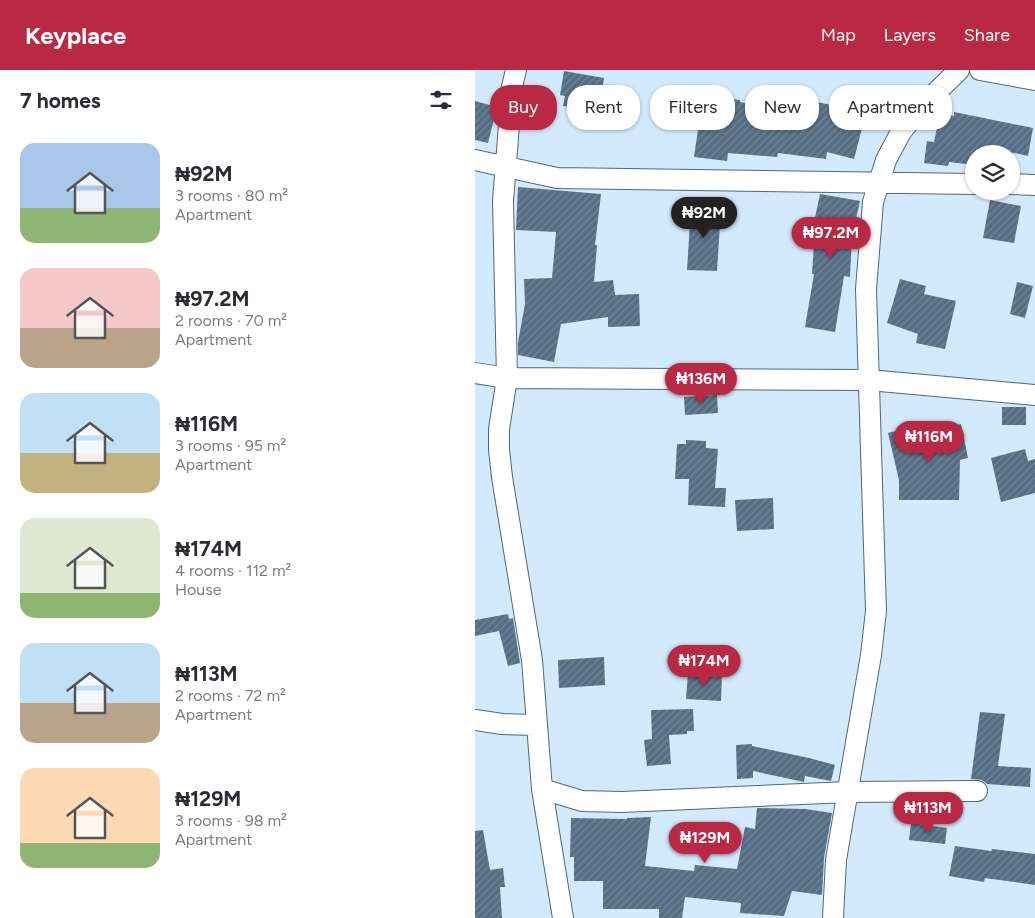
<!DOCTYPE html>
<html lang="en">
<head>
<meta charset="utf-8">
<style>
	body { margin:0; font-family:Figtree,sans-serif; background:#f7f7f7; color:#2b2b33; height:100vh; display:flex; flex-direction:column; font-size:19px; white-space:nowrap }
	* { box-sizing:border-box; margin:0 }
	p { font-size:16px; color:#7c7c81 }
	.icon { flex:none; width:28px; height:28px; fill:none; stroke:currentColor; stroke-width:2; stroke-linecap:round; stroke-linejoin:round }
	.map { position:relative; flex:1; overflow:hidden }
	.panel { display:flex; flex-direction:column; background:#fff; width:475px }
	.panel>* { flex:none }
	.top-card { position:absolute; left:15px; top:15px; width:470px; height:45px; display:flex; gap:10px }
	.controls { position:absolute; left:490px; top:75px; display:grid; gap:10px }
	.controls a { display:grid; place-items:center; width:55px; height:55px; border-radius:50%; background:#fff; box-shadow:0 1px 4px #0004; font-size:25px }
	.price { position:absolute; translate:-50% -42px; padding:0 11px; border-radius:18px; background:#ba2943; color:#fff; font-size:16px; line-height:32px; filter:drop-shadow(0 1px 2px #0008) }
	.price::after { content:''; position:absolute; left:50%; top:30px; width:15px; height:11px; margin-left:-8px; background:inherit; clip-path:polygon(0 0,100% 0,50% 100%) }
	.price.on { background:#222; color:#fff }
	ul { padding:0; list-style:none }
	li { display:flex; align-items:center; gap:15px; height:125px; padding:0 20px }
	li span { display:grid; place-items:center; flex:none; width:140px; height:100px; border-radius:15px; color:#555 }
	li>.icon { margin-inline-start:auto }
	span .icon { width:60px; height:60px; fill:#fffc; stroke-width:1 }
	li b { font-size:21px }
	h2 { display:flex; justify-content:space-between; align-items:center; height:60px; padding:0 20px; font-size:21px }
	.chip { padding:0 18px; border-radius:20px; background:#fff; box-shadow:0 1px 4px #0004; font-size:18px; line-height:45px }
	.chip.on { background:#ba2943; color:#fff }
	header { display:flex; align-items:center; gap:30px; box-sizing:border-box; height:70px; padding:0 25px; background:#ba2943; color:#fff }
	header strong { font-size:24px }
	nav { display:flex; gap:28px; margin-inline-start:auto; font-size:18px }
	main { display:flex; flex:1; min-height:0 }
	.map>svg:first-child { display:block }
	.building { fill:url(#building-hatch) }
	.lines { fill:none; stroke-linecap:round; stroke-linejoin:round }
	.minor-casing { stroke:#4f677e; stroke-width:22 }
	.minor { stroke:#fff; stroke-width:20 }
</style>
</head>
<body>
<header>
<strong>Keyplace</strong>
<nav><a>Map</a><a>Layers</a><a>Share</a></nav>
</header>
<main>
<section class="panel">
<h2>7 homes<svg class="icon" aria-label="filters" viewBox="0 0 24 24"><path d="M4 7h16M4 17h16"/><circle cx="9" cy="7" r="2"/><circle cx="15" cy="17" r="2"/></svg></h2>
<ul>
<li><span style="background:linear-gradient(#a9c7e8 65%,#8fb573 0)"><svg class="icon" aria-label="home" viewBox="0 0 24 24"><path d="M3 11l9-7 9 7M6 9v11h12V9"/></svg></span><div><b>₦92M</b><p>3 rooms · 80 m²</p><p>Apartment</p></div></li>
<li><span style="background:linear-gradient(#f6c9c9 60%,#b9a48a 0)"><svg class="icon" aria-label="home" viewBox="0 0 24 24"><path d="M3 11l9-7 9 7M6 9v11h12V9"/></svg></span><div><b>₦97.2M</b><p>2 rooms · 70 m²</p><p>Apartment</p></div></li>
<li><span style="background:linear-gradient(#bfe0f5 60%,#c2b280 0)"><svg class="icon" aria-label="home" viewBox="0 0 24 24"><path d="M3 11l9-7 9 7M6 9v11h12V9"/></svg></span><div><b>₦116M</b><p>3 rooms · 95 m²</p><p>Apartment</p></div></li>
<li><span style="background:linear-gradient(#dfe7d0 75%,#8fb573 0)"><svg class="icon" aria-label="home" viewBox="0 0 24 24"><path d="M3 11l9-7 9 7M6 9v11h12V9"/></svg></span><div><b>₦174M</b><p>4 rooms · 112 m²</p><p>House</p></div></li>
<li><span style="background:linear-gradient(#bfe0f5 60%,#b9a48a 0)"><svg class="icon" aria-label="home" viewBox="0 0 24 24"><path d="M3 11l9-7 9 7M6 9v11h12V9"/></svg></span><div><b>₦113M</b><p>2 rooms · 72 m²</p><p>Apartment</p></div></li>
<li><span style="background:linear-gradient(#ffd9b3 75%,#8fb573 0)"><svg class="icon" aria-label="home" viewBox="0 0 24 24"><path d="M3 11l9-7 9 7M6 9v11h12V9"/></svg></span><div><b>₦129M</b><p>3 rooms · 98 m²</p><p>Apartment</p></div></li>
</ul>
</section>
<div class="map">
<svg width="560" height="848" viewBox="0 0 560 848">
	<defs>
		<pattern id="building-hatch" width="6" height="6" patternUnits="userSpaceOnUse" patternTransform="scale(1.25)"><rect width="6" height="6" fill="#556e85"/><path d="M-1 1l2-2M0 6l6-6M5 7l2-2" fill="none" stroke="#748697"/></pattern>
	</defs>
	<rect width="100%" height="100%" fill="#d3e9fe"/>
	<!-- building -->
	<path class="building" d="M89,1L129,8L124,41L88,36L90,26L85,25Z
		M228,25L265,30V32L294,38L297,27L330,36L331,30L362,36V37L378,42L377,44L390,47L379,89L352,82L351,89L303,83L302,87L253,83L252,91L219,87Z
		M0,31L22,37L13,73L0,70Z
		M479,42L558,58L553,86L540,83L499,84V95L474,92L473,96L449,93L452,71L459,72L465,43L479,46Z
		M43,117L126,124L120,175H122L119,212L138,210L140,225L164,224L165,256L133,257V247L86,254L79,292L43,285V272L50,234L49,209L77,208L81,162L41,160Z
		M345,124L385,131L377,167L375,207L369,206L360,262L330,257L339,204H337L340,157H338Z
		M515,130L546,136L539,173L508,168Z
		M216,137L246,139L242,201L212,200Z
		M425,209L451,216L449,224L481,231L470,279L441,273L443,264L412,253Z
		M542,212L558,216L550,248L535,244Z
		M242,325L243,343L210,345L209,327Z
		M527,337H551V355H527Z
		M486,354L493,388L485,390L484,430H424V410L413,363L439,356L441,364Z
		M211,370L231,371V378L243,379L240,418H251L250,437L213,435L214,409H200L202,374H211Z
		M550,379L553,391L560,389V423L526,432L516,388Z
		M298,428L299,459L262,461L260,430Z
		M33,544L34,549L38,548L45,593L33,596L24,561L0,566V550Z
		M129,587L130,615L84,618L83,590Z
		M213,602L247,604L246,631L211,629Z
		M218,639L219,661H212V664L194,665L196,694L172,696L169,670L177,669L176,640Z
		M505,642L530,644L523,696L556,698L555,717L512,714L507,710L496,709Z
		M277,674V676L334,688L360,695L356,711L330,706L329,712L278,701V708L262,709L261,675Z
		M282,738L330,739L357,743L349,788L347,825L317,821L309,846L265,843L266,833L210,827L207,848H184V839H128V811H99V787H95L96,748L152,749V748L176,747L170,796L219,801L220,795L262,799L270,757L280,759Z
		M436,753L472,758L470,774L434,770Z
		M8,760L15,800L28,798L30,817H25L27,848H0V761Z
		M480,776L516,781L517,779L560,784V815L510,808L509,812L474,806Z"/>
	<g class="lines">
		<defs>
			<path id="minor" d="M41,0L37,17L28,131L32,308L24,359V380L27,407L57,590L67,719L88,848
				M505,0L560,10
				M0,90L82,108L499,114
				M536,114L560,115
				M0,303L32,308L394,310L560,325
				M0,650L27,654L61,655
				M67,719L107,731L147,732L373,722L502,721
				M358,848L361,790L396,585L401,541L391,219L398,132L411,90L426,62L445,38L484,0"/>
		</defs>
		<!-- minor casing -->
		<use href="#minor" class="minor-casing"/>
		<!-- minor -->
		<use href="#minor" class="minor"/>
	</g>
</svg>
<div class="controls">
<a><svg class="icon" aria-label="layers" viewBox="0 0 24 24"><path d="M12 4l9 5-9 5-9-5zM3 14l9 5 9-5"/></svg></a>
</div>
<b class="price on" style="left:229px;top:169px">₦92M</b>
<b class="price" style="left:356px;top:189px">₦97.2M</b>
<b class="price" style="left:226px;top:335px">₦136M</b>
<b class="price" style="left:454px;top:393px">₦116M</b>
<b class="price" style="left:229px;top:617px">₦174M</b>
<b class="price" style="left:453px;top:764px">₦113M</b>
<b class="price" style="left:230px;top:794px">₦129M</b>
<div class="top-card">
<a class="chip on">Buy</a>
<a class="chip">Rent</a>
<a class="chip">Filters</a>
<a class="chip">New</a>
<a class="chip">Apartment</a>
</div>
</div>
</main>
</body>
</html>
